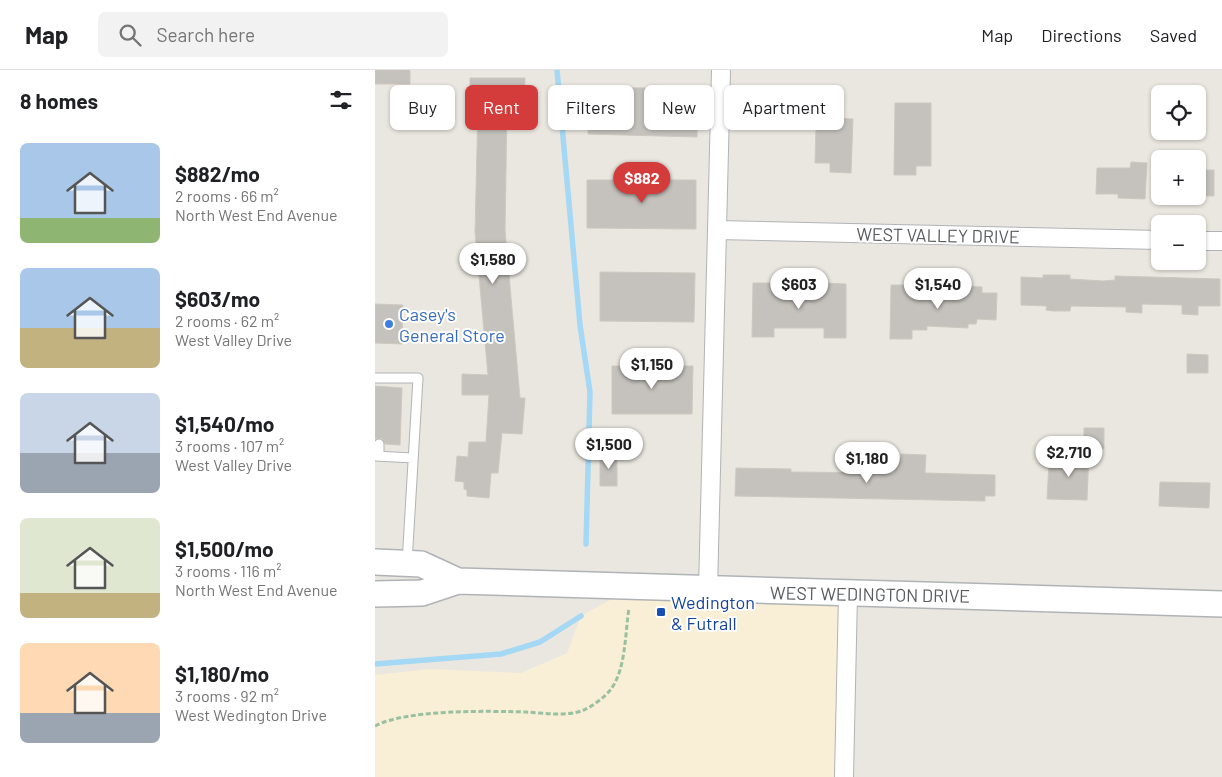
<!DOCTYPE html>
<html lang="en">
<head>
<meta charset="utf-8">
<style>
	body { margin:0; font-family:Barlow,sans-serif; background:#f2f2f2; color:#202124; height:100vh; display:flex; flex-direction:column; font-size:19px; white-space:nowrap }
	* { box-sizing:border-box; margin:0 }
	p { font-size:16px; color:#757577 }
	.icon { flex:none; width:28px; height:28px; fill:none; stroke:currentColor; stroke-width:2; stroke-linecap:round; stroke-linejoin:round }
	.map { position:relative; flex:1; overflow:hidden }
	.side { display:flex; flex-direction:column; background:#fff; width:375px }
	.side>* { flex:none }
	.top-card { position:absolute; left:15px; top:15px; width:475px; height:45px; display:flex; gap:10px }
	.tools { position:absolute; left:776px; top:15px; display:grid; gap:10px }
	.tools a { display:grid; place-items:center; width:55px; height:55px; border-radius:8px; background:#fff; box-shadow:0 1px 4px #0004; font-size:25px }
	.price { position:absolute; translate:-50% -42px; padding:0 11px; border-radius:18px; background:#fff; color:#222; font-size:16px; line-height:32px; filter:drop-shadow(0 1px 2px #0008) }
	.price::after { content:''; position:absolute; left:50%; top:30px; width:15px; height:11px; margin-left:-8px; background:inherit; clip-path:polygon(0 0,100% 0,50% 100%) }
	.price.on { background:#d43c3c; color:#fff }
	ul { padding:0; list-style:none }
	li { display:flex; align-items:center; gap:15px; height:125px; padding:0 20px }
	li span { display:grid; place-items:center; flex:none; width:140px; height:100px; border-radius:8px; color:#555 }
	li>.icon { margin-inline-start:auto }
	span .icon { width:60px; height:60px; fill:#fffc; stroke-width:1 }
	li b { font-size:21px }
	h2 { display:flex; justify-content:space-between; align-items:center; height:60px; padding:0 20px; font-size:21px }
	.pill { padding:0 18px; border-radius:8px; background:#fff; box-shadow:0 1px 4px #0004; font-size:18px; line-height:45px }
	.pill.on { background:#d43c3c; color:#fff }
	header { display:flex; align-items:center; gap:30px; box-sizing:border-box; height:70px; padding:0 25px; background:#fff; border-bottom:1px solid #e0e0e0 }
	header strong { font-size:24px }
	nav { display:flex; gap:28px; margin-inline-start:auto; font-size:18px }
	.search { width:350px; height:45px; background:#f2f2f2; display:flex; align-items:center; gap:12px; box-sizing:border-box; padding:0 18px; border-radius:8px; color:#757577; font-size:19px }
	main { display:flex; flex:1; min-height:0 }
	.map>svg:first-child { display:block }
	.commercial { fill:#f9eed6 }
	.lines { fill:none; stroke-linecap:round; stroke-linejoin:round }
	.stream { stroke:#a5d8f4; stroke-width:5.5 }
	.building { fill:#c5c2bd; stroke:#cec8bf }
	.service-casing { stroke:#b1b3b6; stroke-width:11 }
	.minor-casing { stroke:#b1b3b6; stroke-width:20 }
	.secondary-casing { stroke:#b0b3b6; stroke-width:28 }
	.path { stroke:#99c0a0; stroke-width:3; stroke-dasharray:5 2.5; stroke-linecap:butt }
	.service { stroke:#fff; stroke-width:9 }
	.minor { stroke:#fff; stroke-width:18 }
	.secondary { stroke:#fff; stroke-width:25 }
	.shop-dot { fill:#3f7fe0; stroke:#fff; stroke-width:2 }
	.transit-dot { fill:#1a4fb4; stroke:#fff; stroke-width:2 }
	.labels { text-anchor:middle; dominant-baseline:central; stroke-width:4; stroke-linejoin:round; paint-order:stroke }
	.street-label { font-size:18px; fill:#595c5f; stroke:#fff }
	.shop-label { font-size:18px; fill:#366cbe; stroke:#fff; text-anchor:start }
	.transit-label { font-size:18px; fill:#164399; stroke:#fff; text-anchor:start }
</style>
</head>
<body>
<header>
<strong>Map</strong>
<div class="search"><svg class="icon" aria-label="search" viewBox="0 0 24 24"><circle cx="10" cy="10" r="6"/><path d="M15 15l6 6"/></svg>Search here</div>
<nav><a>Map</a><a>Directions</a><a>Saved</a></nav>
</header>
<main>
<section class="side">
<h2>8 homes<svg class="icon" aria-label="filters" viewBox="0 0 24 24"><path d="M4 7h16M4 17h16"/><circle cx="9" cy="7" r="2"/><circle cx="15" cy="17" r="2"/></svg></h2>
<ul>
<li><span style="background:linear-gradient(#a9c7e8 75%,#8fb573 0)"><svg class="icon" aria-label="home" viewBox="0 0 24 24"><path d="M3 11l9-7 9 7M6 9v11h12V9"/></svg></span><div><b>$882/mo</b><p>2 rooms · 66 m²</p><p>North West End Avenue</p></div></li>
<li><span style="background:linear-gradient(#a9c7e8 60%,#c2b280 0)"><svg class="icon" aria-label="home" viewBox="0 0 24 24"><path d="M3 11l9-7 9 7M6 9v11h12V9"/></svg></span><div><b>$603/mo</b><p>2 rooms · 62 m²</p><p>West Valley Drive</p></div></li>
<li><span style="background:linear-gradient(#c9d6e8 60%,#9aa5b1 0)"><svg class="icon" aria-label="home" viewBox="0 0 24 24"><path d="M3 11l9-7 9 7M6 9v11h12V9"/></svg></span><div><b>$1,540/mo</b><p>3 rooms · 107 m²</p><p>West Valley Drive</p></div></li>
<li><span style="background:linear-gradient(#dfe7d0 75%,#c2b280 0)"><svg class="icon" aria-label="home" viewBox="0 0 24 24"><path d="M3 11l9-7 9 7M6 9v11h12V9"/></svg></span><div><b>$1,500/mo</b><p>3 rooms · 116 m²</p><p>North West End Avenue</p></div></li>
<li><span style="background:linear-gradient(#ffd9b3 70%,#9aa5b1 0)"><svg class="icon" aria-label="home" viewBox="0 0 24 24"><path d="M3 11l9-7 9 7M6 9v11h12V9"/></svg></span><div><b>$1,180/mo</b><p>3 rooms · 92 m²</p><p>West Wedington Drive</p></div></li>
</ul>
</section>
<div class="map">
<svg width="847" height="707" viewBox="0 0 847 707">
	<rect width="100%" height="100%" fill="#eae7e0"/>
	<!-- commercial -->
	<path class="commercial" d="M257,518L473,524L469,707H0V605L55,599L146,603L192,583L206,546Z"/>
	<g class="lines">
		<!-- stream -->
		<path class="stream" d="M182,0L205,255L215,322L211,474
			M0,594L126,584L165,572L206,546"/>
	</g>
	<!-- building -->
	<path class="building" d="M0,0H35V14H0Z
		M95,8H150L149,38H132L130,160L145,328H150L147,364L127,363L123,403H116L114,428L92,426V420L89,419V412L80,411L82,386L93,387L94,372H111L114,325H87V304L113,305L100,162L103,37H95Z
		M214,17L323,19L322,67L213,64Z
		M520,33H556V96H541V105H519Z
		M456,48L478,49L476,103L455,102V93H440L441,57L456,58Z
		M756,92L772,93L770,129L743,128V124H721L722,98H755Z
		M822,100H839V126H822Z
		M212,110H321V159L212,158Z
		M225,202L320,203L319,252L225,251Z
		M668,205H695V209L728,211L740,210V206L845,209V236H823V245L807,244V235L767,234V243L751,242V237L696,236L695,241H678L671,240L672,236L646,235V207L668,208Z
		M378,213H400V222L435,223H450V213L471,214V268H449V258H399V267H377Z
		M516,215H538V224L574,225V221L589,222V216L607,217V223H622L621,250L602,249L601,254H593V258L552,256V260H537V269H515Z
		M0,234L28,235L27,274L0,273Z
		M812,284L833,285V303H812Z
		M237,296H318L317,344H237Z
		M0,316L27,318L25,375L10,374L7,368L0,369Z
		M709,358H729V379L709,378Z
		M694,381L714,382L712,430L672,429L674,392L690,393Z
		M526,384L551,385L550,403L620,405V426H610V431L360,426L361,398L416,399V402L518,403L519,388H526Z
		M225,385H242V416H225Z
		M785,412L835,413L834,438L784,436Z"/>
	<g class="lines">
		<defs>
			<path id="service" d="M0,308H43L32,493
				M4,374V386
				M0,386L38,388"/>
			<path id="minor" d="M342,160L785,170
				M822,171H847
				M333,520L346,0
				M469,707L473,524"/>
			<path id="secondary" d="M0,492L46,494L83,511
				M0,524L47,523L83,511L847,534"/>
		</defs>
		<!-- service casing -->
		<use href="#service" class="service-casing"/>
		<!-- minor casing -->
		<use href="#minor" class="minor-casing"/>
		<!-- secondary casing -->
		<use href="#secondary" class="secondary-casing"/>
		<!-- path -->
		<path class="path" d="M0,656C32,639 114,641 151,642C169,643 191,647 209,640C218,636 230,627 236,619C251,599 250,563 254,538"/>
		<!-- service -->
		<use href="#service" class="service"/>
		<!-- minor -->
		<use href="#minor" class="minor"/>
		<!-- secondary -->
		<use href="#secondary" class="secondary"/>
	</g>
	<!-- markers -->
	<circle class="shop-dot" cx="14" cy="254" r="5"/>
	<rect class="transit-dot" x="281" y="537" width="10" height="10" rx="2.5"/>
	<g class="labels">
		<!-- street labels -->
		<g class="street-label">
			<text transform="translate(563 165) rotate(1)">WEST VALLEY DRIVE</text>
			<text transform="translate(495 524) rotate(1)">WEST WEDINGTON DRIVE</text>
		</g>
		<!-- shop labels -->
		<g class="shop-label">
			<text x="24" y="244">Casey's<tspan x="24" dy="21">General Store</tspan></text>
		</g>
		<!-- transit labels -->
		<g class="transit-label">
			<text x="296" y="532">Wedington<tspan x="296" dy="21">&amp; Futrall</tspan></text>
		</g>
	</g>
</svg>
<div class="tools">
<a><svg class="icon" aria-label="locate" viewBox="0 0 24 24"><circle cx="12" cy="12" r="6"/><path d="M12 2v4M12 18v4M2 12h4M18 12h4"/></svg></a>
<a>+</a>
<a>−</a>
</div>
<b class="price on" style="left:267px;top:134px">$882</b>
<b class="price" style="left:118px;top:215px">$1,580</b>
<b class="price" style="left:424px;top:240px">$603</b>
<b class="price" style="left:563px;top:240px">$1,540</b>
<b class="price" style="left:277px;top:320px">$1,150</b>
<b class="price" style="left:234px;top:400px">$1,500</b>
<b class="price" style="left:694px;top:408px">$2,710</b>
<b class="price" style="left:492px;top:414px">$1,180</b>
<div class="top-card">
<a class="pill">Buy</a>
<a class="pill on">Rent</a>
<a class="pill">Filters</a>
<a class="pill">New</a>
<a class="pill">Apartment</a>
</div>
</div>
</main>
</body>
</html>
